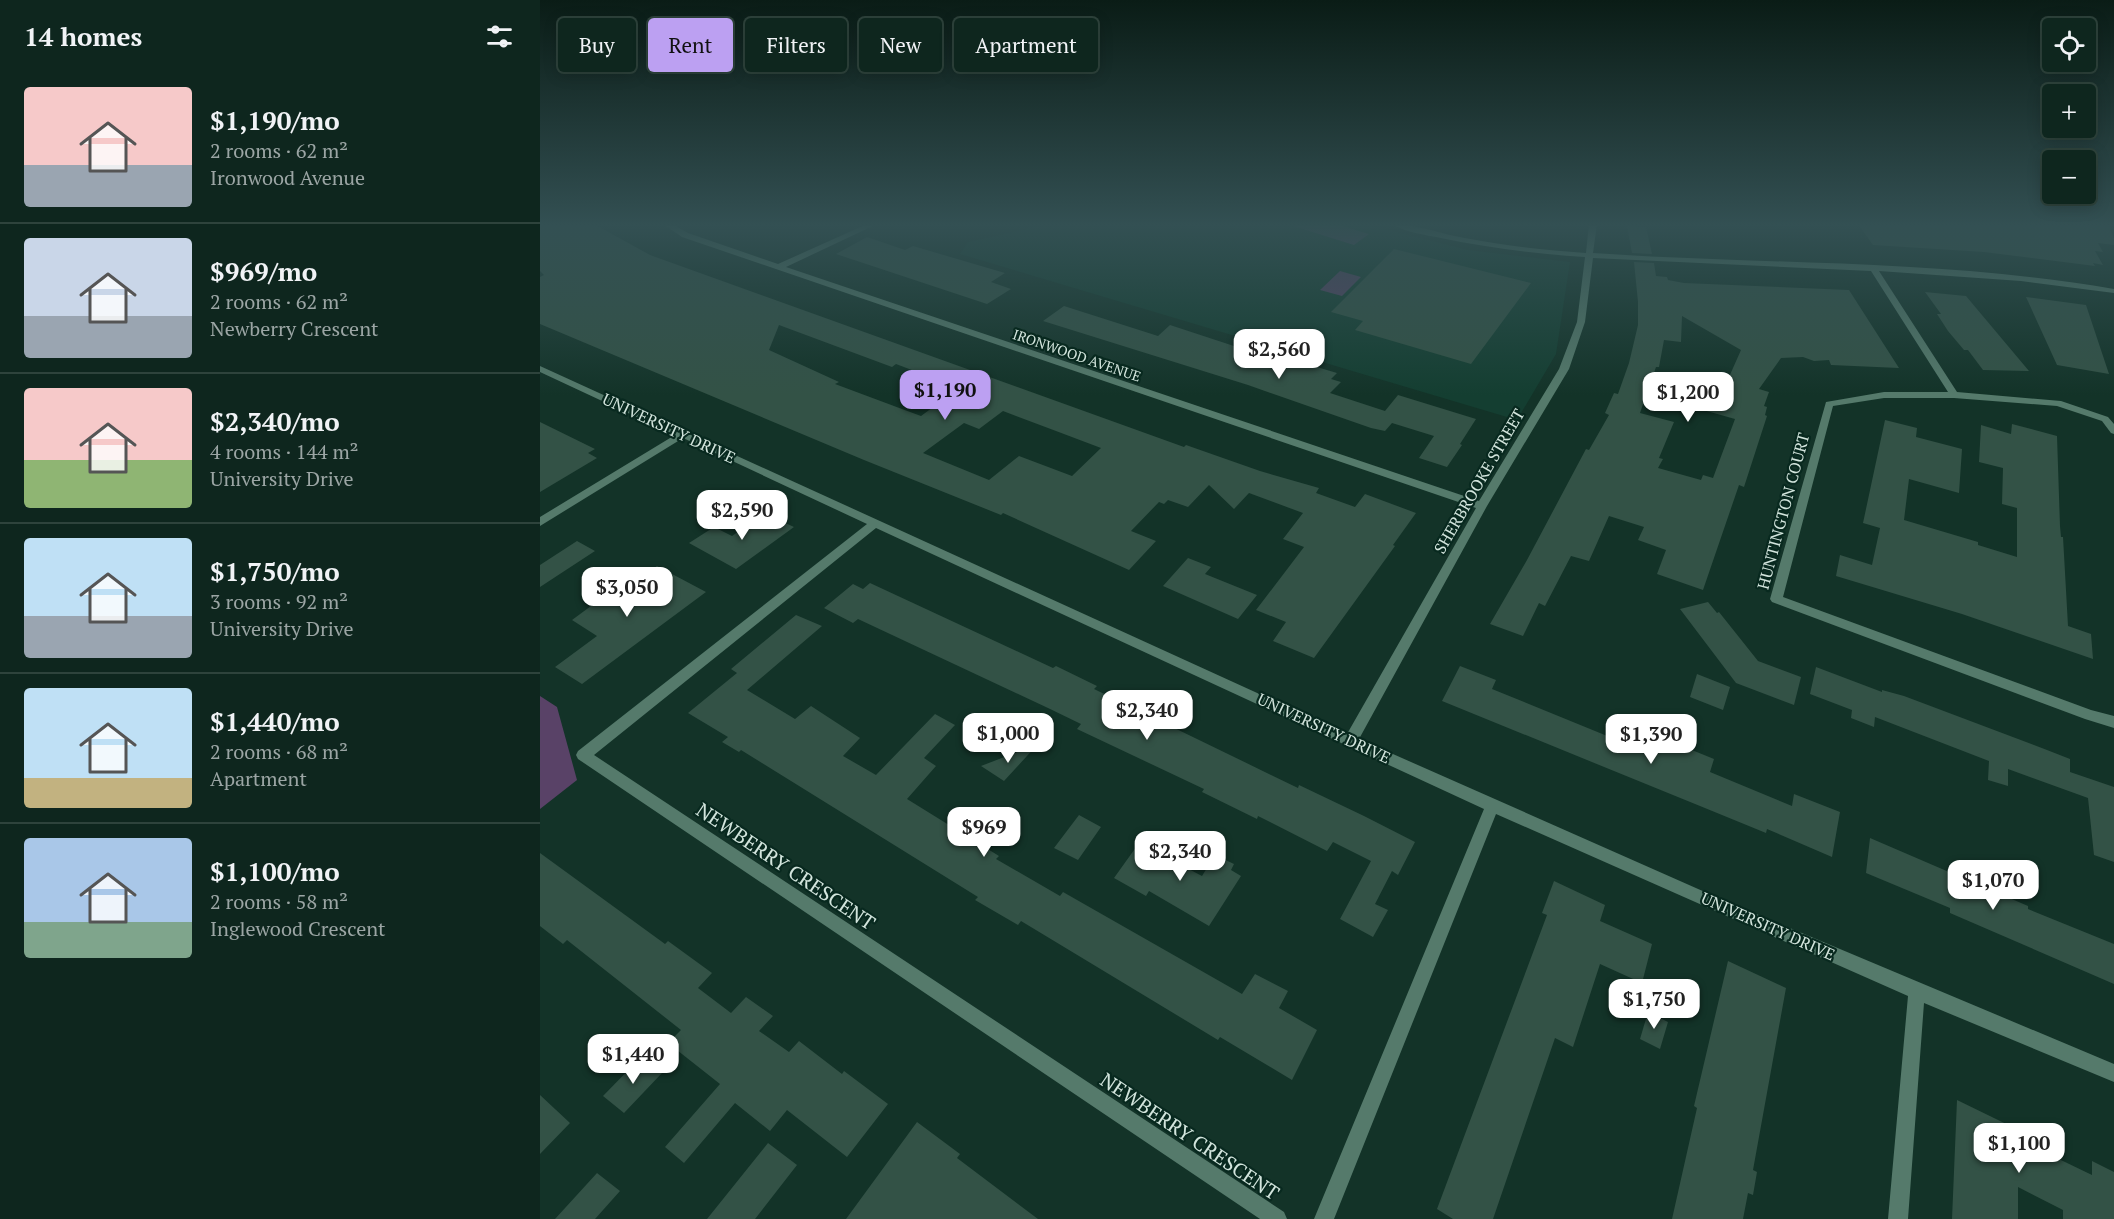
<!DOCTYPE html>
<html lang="en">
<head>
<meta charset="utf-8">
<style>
	body { margin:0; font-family:"PT Serif",serif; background:#1c322b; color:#f1f3f6; height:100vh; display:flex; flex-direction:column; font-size:22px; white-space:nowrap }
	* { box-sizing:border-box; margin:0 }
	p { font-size:20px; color:#9ba5a4 }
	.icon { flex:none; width:33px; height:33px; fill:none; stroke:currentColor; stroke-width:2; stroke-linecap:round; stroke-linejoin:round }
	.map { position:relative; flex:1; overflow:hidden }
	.panel { display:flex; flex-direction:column; background:#0e261e; width:540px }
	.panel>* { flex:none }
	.top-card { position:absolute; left:18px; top:18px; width:570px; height:54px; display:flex; gap:12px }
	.controls { position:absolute; left:1502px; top:18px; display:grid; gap:12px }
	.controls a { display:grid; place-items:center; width:54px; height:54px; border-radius:6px; background:#0e261e; box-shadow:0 3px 15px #0003,0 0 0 2px #2e433c; font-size:30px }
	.price { position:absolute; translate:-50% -51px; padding:0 14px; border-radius:12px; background:#fff; color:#222; font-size:20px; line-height:39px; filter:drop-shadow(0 2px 3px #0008) }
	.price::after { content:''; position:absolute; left:50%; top:36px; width:18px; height:14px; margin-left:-9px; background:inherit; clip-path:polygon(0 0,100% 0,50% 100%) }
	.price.selected { background:#bca0f2; color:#111 }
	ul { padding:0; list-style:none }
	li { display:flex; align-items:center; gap:18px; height:150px; padding:0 24px }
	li+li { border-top:2px solid #2e433c }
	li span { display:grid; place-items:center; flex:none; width:168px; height:120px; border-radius:6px; color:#555 }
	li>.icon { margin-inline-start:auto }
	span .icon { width:72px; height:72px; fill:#fffc; stroke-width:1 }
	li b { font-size:26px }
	h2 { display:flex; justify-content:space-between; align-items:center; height:72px; padding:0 24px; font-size:26px }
	.tag { padding:0 21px; border-radius:6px; background:#0e261e; box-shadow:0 3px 15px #0003,0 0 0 2px #2e433c; font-size:21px; line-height:54px }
	.tag.selected { background:#bca0f2; color:#111 }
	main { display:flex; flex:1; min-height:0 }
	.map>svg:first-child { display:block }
	.built { fill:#143e31 }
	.green { fill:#594267 }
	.building { fill:#335246; fill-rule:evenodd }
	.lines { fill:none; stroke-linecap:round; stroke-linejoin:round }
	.minor { fill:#557a6b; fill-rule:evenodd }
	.labels { text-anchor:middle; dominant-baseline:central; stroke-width:4.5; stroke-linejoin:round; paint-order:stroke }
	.far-street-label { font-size:14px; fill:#d3e5dd; stroke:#08291f }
	.street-label { font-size:16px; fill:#d3e5dd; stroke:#08291f }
	.near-street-label { font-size:20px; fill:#d3e5dd; stroke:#08291f }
</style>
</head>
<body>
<main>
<section class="panel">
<h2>14 homes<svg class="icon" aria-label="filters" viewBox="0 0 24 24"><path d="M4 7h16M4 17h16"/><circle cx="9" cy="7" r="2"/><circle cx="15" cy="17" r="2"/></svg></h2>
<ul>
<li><span style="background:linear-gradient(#f6c9c9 65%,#9aa5b1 0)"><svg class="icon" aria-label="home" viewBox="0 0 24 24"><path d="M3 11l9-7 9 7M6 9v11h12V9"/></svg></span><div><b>$1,190/mo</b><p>2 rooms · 62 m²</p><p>Ironwood Avenue</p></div></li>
<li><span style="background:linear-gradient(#c9d6e8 65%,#9aa5b1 0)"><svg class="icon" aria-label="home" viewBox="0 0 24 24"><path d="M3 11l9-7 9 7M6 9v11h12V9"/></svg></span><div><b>$969/mo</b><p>2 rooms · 62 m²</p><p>Newberry Crescent</p></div></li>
<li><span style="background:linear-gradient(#f6c9c9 60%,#8fb573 0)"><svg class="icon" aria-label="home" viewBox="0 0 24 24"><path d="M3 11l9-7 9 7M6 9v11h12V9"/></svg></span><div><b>$2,340/mo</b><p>4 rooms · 144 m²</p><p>University Drive</p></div></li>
<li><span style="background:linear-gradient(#bfe0f5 65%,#9aa5b1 0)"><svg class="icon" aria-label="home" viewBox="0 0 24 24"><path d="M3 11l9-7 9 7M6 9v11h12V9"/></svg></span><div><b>$1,750/mo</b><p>3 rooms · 92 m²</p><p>University Drive</p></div></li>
<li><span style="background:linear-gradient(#bfe0f5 75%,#c2b280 0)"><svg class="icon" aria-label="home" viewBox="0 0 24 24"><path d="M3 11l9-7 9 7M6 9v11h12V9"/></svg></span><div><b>$1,440/mo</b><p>2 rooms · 68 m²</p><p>Apartment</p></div></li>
<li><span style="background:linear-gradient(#a9c7e8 70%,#7fa58c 0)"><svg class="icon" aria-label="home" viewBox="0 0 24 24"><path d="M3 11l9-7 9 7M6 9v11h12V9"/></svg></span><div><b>$1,100/mo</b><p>2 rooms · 58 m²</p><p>Inglewood Crescent</p></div></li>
</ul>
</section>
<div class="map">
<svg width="1574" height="1219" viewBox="0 0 1574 1219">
	<rect width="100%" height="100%" fill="#133328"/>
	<!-- built -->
	<path class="built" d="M509,224H825L928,250L1030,262L1016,354L977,420L420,254L428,242Z"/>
	<!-- green -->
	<path class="green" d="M752,224H796L829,234L814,245L750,225Z
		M800,271L821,277L802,296L780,290Z
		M0,696L17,707L37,780L0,809Z"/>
	<!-- building -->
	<path class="building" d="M0,224H54L110,255L644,447L646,445L720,471L779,488L776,493L815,507L825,494L876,513L853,545L855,546L774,658L733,641L746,622L716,610L764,547L743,539L763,513L709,493L694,509L669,485L648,507L628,500L624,504L619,502L591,531L616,541L589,570L463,513L461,515L324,460L0,324V277L4,275L0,271ZM239,325L352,367L356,364L419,388L381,416L362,409L295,384L299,382L229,350ZM463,411L516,431L561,448L532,476L479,456L449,480L383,453L424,423L439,429Z
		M1318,224H1568L1574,238V245L1558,243L1563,252L1555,251L1563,265L1553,263L1555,266L1444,252L1333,245Z
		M1087,226L1106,227L1112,254L1092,253Z
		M327,237L365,250L373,246L465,273L451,282L471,289L447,304L296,254Z
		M854,249L991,283L931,364L815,330L823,321L791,312Z
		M1094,262L1114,263L1116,276L1127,277L1128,280L1144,283L1309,290L1359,368L1291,365L1289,360L1274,361L1263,357L1241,358L1219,389L1229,392L1224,406L1227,407L1225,415L1227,416L1204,487L1199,485L1163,590L1117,574L1126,550L1098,540L1104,527L1069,516L1049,561L1031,556L1005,606L999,603L983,636L950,624L987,560L1046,449L1049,450L1069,415L1065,413L1074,393L1078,394L1089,363L1098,325V302ZM1142,316L1201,350L1189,377L1179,390L1164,387L1156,408L1195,419L1173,478L1163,475L1161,480L1118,468L1123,459L1119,458L1134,422L1100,413L1116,367H1119L1124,340L1141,342Z
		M1385,292L1426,296L1489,371L1443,370L1428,350H1424L1408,331L1397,314H1401Z
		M1486,297L1546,305L1569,374L1517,365Z
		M524,306L618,336L630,325L746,363L750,359L797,373L791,379L801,382L790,393L845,411L858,395L936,419L920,444L922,445L907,467L879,458L894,436L852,423L845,431L831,428L708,385L503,321Z
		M1345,420L1377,428L1376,437L1422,449L1419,493L1369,479L1364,520L1438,542V545L1477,557V508L1462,504L1463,468L1439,462L1441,425L1471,434L1472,424L1517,436L1520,526L1521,537H1523L1528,626L1551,634L1553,659L1422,614L1296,576L1300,555L1332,565L1340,528L1323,523Z
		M0,422L55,449L48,453L57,458L0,492Z
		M224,513L254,527L196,569L149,543L174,527L192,536Z
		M37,541L55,551L0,587V565Z
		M648,558L671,567L665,574L717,595L698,619L623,586Z
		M117,566L166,592L42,684L15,667L57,636L32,620L51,606L44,602L92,569L103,575Z
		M330,583L513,668L516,666L557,686L554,689L758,788L759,785L824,816L875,842L858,875L852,871L835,904L848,910L833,937L800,919L831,861L793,842L787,851L718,816L717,819L662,792L664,789L537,729L541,724L508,708L318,619L313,623L284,608L313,584L323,589Z
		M1168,602L1177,613L1179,612L1218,661L1261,677L1254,705L1196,683L1140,609Z
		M256,615L282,626L207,690L255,719L271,706L320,738L303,756L336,775L395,714L415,725L384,758L396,766L367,799L459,856L456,859L520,896L523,892L702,994L715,974L748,991L739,1008L777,1030L752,1080L680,1037L678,1040L481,921L478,925L435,900L438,897L201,750L199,752L182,742L188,737L148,713L197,673L191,669Z
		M920,666L956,680L952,689L1104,751L1110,733L1174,759L1170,772L1252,806L1254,794L1300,812L1292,857L1227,829L1226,833L1160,806L902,701Z
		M1276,667L1342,692V690L1364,696L1507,750L1530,759V772L1574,787V862L1554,855L1548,798L1468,769V786L1448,780L1449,761L1335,717L1334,727L1311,718L1312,710L1270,694Z
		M1157,674L1190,687L1183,710L1150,697Z
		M498,744L464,781L441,766Z
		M539,815L561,827L538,860L514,848Z
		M1330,838L1488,906V909L1574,944V984L1410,913V908L1326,873Z
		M599,843L662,876L675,855L694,864L691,870L701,876L669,926L609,891L606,896L574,878Z
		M0,853L125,944L128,941L172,973L158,988L191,1013L206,997L233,1016L219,1031L249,1052L259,1041L302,1074L304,1071L348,1104L307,1157L247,1110L230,1131L195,1103L144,1163L125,1147L180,1084L128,1043L141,1030L27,940L23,944L0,926Z
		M1014,881L1065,905L1060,921L1112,944L1102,983L1060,964L1033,1047L1015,1038L953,1219H913L897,1209L1007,915L1002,913Z
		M1188,961L1246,988L1213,1170L1217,1172L1213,1195L1208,1193L1203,1219H1132L1157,1108L1154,1106Z
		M1108,1012L1128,1022L1120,1049L1100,1039Z
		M102,1056L122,1073L84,1113L63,1096Z
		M0,1095L30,1123L0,1154Z
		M1417,1100L1495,1138L1496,1148L1552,1175V1161L1574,1172V1219H1523V1210L1478,1187V1219H1412Z
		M377,1122L420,1154L417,1158L498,1219H306Z
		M228,1143L257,1165L215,1219H167Z
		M57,1173L80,1191L55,1219H15Z"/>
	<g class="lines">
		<!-- minor -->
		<path class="minor" d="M123,224H132L148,233L238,264L327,224H337L246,267L939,501L1019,369L1037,322L1045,257C997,254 949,248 901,238C885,235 865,232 852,224C876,224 901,234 925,238C965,246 1005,250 1046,253L1049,224H1057L1053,253C1227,265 1402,259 1574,289V293L1481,281L1339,271L1417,392L1521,401L1568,417L1574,424V434L1571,433L1562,421L1517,406L1414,398H1344L1293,406L1243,597L1551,710L1574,716V728L1545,719L1232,602L1230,599L1286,402L1344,392H1408L1331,271L1053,258L1045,322L1029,369L947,506L819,739L1183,900L1574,1064V1082L1384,1003L1368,1219H1348L1368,996L956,814L794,1219H774L944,809L336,528L54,755L744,1212L747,1219H720L38,759L36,755L38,751L327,524L143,438L0,526V517L135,435L0,372V366L807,734L936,508L142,237Z"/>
	</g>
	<!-- sky -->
	<linearGradient id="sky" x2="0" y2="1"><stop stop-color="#0a1c16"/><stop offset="0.57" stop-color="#335053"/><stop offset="1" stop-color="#335053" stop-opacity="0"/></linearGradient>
	<rect width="1574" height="395" fill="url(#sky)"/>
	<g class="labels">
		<!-- far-street labels -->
		<g class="far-street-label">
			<text transform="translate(537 355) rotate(19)">IRONWOOD AVENUE</text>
		</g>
		<!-- street labels -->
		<g class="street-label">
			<text transform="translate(129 428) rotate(25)">UNIVERSITY DRIVE</text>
			<text transform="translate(939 481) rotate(-60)">SHERBROOKE STREET</text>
			<text transform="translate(1243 511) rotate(-75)">HUNTINGTON COURT</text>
			<text transform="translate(784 728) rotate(25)">UNIVERSITY DRIVE</text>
			<text transform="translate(1228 926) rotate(24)">UNIVERSITY DRIVE</text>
		</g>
		<!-- near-street labels -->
		<g class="near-street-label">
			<text transform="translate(246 866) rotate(34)">NEWBERRY CRESCENT</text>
			<text transform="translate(650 1136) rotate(34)">NEWBERRY CRESCENT</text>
		</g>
	</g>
</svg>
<div class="controls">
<a><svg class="icon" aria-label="locate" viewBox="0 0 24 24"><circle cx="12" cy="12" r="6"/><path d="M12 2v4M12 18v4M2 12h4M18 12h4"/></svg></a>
<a>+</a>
<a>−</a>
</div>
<b class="price" style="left:739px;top:380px">$2,560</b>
<b class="price selected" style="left:405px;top:421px">$1,190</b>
<b class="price" style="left:1148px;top:423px">$1,200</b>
<b class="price" style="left:202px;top:541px">$2,590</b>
<b class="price" style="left:87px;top:618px">$3,050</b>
<b class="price" style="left:607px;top:741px">$2,340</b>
<b class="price" style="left:468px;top:764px">$1,000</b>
<b class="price" style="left:1111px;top:765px">$1,390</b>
<b class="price" style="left:444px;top:858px">$969</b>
<b class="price" style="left:640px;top:882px">$2,340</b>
<b class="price" style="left:1453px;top:911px">$1,070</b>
<b class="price" style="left:1114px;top:1030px">$1,750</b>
<b class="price" style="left:93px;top:1085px">$1,440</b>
<b class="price" style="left:1479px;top:1174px">$1,100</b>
<div class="top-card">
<a class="tag">Buy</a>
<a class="tag selected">Rent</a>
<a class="tag">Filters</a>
<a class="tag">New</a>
<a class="tag">Apartment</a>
</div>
</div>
</main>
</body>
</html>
